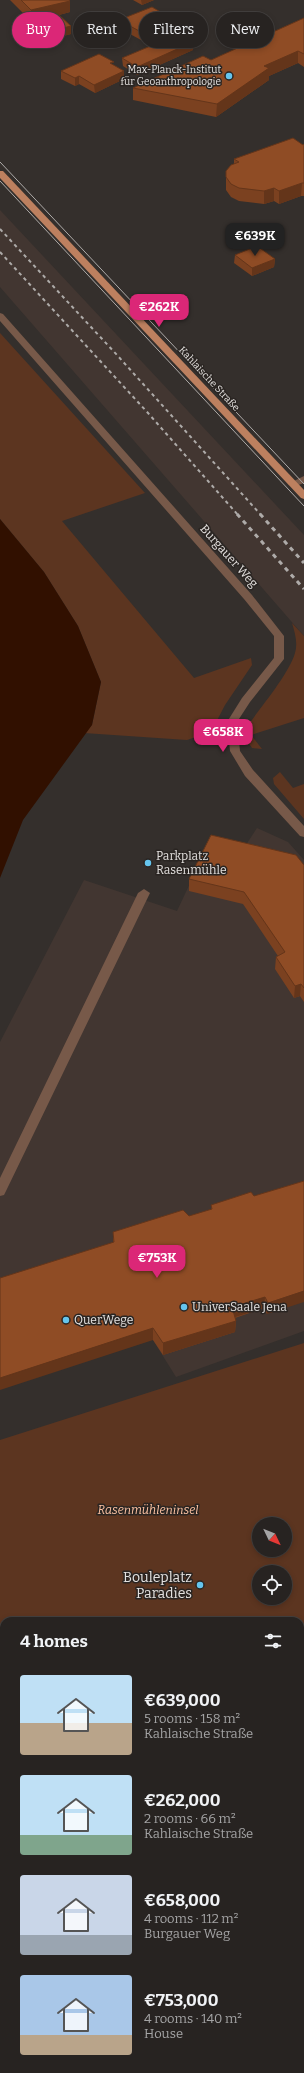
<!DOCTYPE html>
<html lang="en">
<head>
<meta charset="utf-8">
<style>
	body { margin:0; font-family:Bitter,serif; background:#332f2e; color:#f1f3f6; height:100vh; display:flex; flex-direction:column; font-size:15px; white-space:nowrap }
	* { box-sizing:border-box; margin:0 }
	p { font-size:13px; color:#a4a4a5 }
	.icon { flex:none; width:22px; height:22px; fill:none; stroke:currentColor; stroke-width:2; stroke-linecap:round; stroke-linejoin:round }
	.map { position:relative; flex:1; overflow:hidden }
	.panel { position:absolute; left:0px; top:1617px; width:304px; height:456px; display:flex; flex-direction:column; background:#272321; border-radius:12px 12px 0 0; box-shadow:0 2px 6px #0003,0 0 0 1px #43403f }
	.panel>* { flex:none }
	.hud { position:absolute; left:12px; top:12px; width:280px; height:36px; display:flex; gap:8px }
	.needle { width:26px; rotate:133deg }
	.tools { position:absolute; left:252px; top:1517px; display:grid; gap:8px }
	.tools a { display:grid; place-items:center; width:40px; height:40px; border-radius:50%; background:#272321; box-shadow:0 2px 6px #0003,0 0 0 1px #43403f; font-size:20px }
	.price { position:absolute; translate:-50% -34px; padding:0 9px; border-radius:8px; background:#db2777; color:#fff; font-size:13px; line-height:26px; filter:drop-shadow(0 1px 2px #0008) }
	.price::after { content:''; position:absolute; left:50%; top:24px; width:12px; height:9px; margin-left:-6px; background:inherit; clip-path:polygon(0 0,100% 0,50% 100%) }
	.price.on { background:#222; color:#fff }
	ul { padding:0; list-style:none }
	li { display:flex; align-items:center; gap:12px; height:100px; padding:0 20px }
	li span { display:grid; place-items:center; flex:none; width:112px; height:80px; border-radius:4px; color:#555 }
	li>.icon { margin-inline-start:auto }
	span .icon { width:48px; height:48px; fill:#fffc; stroke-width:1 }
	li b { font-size:17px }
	h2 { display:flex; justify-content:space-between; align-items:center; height:48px; padding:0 20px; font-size:17px }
	.tag { padding:0 14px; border-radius:18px; background:#272321; box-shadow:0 2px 6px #0003,0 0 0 1px #43403f; font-size:14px; line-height:36px }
	.tag.on { background:#db2777; color:#fff }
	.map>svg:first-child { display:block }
	.built { fill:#423631 }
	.green { fill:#5c3520; fill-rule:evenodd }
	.water { fill:#311000 }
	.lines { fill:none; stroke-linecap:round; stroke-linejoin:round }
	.minor { fill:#775949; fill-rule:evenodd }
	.major { fill:#bd805f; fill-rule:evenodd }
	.tram { stroke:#aeaba9; stroke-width:1 }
	.rail-far1 { stroke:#aeaba9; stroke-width:2; stroke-dasharray:3.5 3.5; stroke-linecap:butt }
	.rail { stroke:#aeaba9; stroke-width:3; stroke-dasharray:4.5 4.5; stroke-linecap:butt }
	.wall { fill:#7b4120 }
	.shaded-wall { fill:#64351a }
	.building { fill:#8f4c25; stroke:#64351a }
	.poi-dot { fill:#65c5ee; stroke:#2a2522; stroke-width:1.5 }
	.labels { text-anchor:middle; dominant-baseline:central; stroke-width:3; stroke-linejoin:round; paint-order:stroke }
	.far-poi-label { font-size:10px; fill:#e4e1df; stroke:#2a2522; text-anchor:end }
	.far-street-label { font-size:10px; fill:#e4e1df; stroke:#2a2522 }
	.street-label { font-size:12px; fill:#e4e1df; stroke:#2a2522 }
	.poi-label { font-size:12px; fill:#e4e1df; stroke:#2a2522; text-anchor:start }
	.park-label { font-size:12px; font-style:italic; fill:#fec3a3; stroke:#2a2522 }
	.near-poi-label { font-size:14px; fill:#e4e1df; stroke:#2a2522; text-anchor:end }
</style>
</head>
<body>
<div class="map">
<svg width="304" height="2073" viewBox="0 0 304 2073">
	<rect width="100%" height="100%" fill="#342f2c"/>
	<!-- built -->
	<path class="built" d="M0,210L304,535V636L0,287Z
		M257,828L288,842L304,860V1331L176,1377L153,1340L0,1290V1042L84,880L177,911L209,843L242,851Z"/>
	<!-- green -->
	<path class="green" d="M0,333L145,493L62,521L194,678L251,658L252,665L225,705L211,732L187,740L84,733L92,725L101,682L78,626L44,572L0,519Z
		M292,623L304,636V718L251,735L262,749L252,748L246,739V728C260,708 289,674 295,653C298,643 295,633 292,623Z
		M280,772L293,788L304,784V819L274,784L273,778Z
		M304,1343V2073H0V1440ZM259,1524H285V1550H259ZM259,1572H285V1598H259ZM4,1621H300V2069H4Z"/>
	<!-- water -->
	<path class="water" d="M0,519L44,572L78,626L101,682L92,725L23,820L0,878Z"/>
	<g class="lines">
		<!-- minor -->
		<path class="minor" d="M0,313L3,314L252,595L284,636V659L250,702L237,722L240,751L253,770L304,826V837L300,836L245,776L230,751L227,722L242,698L274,658V636L244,599L0,321Z
			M304,476V483L293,487L288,484Z
			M144,889L150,893L6,1191L4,1195L0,1196V1178L138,893Z
			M304,1729V1743L300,1744V1730Z
			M0,1804H4V1820H0Z"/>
		<!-- major -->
		<path class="major" d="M0,171H3L304,490V499L301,498L0,178Z"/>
		<!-- tram -->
		<path class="tram" d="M0,162L304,484
			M0,181L304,506"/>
		<!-- rail-far1 -->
		<path class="rail-far1" d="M0,229L117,355L261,515
			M0,252L148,413L238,515"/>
		<!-- rail -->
		<path class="rail" d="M237,514L304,589
			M260,514L304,563"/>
	</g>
	<!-- wall -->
	<path class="wall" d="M10,0H69L70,1V12L59,15L71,26V34L28,45L15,33V25L31,21Z
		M133,0H154L142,5Z
		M304,18V67L298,63L269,76V80L216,117L133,100V88L211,60Z
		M119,20L174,27L141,40L119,28Z
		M193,50L137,75L123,66L122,58Z
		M114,65L124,79L95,93L79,84L75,86L61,79V71Z
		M304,144V196H301L279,204L274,201L264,204L239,201L231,197L226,190V171L234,164V159Z
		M235,255L275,259L274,267L252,276L234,263Z
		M304,865V1002L300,996L294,998L275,969L276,957L278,956L243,904L189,891V879Z
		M304,1181L267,1314L264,1308L235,1318L236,1321L235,1332L163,1355L153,1340L113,1242V1232L189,1216L211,1210V1205L254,1196Z"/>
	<!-- shaded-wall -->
	<path class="shaded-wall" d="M141,0H154L142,5Z
		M70,1V12L32,22L31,10Z
		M174,20V27L141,40V32Z
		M71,26V34L28,45V37Z
		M193,42V50L137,75V67Z
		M298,51V63L269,76V80L216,117L217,104L264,66Z
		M124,71V79L95,93L94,85Z
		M79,76V84L75,86V78Z
		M302,183L301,196L279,204V191Z
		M274,188V201L264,204V191Z
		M275,259L274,267L252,276V268Z
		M301,984L300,996L294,998L295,986Z
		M304,1291V1302L267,1314L268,1303Z
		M265,1297L264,1308L232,1318V1307Z
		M236,1321L235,1332L163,1355V1343Z
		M153,1328V1340L0,1390V1378Z"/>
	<!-- building -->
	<path class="building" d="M21,0H69L70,1L31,10Z
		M152,7L174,20L141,32L119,20Z
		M58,14L71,26L28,37L15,25Z
		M304,18V54L298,51L264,66L269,68L217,104L133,88L203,56L211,60Z
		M179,34L193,42L137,67L122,58Z
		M99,54L114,62L110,63L124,71L94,85L79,76L75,78L61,71Z
		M293,138L303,145L304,144V183H302L279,191L274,188L264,191L239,188L231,184L226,177V171L231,165L239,162L234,159Z
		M257,246L275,259L252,268L235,255Z
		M211,835L296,855L304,865V988L301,984L295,986L276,957L285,952L244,892L189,879Z
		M304,1181V1291L268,1303L265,1297L232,1307L236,1321L163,1343L153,1328L0,1378V1278L114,1242L113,1232L183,1210L189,1216L212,1209L211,1205L251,1192L254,1196Z"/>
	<!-- markers -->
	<g class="poi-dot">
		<circle cx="229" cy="76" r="4"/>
		<circle cx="148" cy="863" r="4"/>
		<circle cx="184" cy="1307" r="4"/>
		<circle cx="66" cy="1320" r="4"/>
		<circle cx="200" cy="1585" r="4"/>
	</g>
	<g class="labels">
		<!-- far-poi labels -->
		<g class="far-poi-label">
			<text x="221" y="70">Max-Planck-Institut<tspan x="221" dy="12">für Geoanthropologie</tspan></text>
		</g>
		<!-- far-street labels -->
		<g class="far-street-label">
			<text transform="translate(209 379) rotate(47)">Kahlaische Straße</text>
		</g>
		<!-- street labels -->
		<g class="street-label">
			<text transform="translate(229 556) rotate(48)">Burgauer Weg</text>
		</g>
		<!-- poi labels -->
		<g class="poi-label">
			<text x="156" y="856">Parkplatz<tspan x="156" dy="14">Rasenmühle</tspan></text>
			<text x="192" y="1307">UniverSaale Jena</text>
			<text x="74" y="1320">QuerWege</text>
		</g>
		<!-- park labels -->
		<g class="park-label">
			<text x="148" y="1510">Rasenmühleninsel</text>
		</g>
		<!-- near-poi labels -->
		<g class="near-poi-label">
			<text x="192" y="1577">Bouleplatz<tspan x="192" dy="16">Paradies</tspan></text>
		</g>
	</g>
</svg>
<div class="tools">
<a><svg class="needle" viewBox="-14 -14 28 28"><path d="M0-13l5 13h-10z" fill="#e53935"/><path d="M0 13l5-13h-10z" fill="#a4a4a5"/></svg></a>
<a><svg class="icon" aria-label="locate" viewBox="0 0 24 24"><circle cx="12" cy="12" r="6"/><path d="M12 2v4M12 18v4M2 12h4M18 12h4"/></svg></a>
</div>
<b class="price on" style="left:255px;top:257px">€639K</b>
<b class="price" style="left:159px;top:328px">€262K</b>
<b class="price" style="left:223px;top:753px">€658K</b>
<b class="price" style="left:157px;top:1279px">€753K</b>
<div class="hud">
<a class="tag on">Buy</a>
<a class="tag">Rent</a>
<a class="tag">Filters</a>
<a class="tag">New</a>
</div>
<section class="panel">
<h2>4 homes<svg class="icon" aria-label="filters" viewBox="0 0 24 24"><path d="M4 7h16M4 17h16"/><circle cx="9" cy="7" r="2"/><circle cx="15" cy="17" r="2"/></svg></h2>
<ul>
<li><span style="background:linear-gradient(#bfe0f5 60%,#b9a48a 0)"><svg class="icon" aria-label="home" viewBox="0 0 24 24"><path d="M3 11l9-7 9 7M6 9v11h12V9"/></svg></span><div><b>€639,000</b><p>5 rooms · 158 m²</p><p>Kahlaische Straße</p></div></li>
<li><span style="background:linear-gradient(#bfe0f5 75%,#7fa58c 0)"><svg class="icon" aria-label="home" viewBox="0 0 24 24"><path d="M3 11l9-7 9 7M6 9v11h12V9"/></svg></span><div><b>€262,000</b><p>2 rooms · 66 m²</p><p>Kahlaische Straße</p></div></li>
<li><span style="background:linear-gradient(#c9d6e8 75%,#9aa5b1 0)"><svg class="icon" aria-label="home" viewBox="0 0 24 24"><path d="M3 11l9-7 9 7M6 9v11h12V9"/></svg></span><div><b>€658,000</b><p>4 rooms · 112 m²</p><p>Burgauer Weg</p></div></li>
<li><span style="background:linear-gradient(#a9c7e8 75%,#b9a48a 0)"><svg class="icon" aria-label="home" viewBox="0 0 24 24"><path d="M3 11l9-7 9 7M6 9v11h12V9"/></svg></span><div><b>€753,000</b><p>4 rooms · 140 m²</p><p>House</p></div></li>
</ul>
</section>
</div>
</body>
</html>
